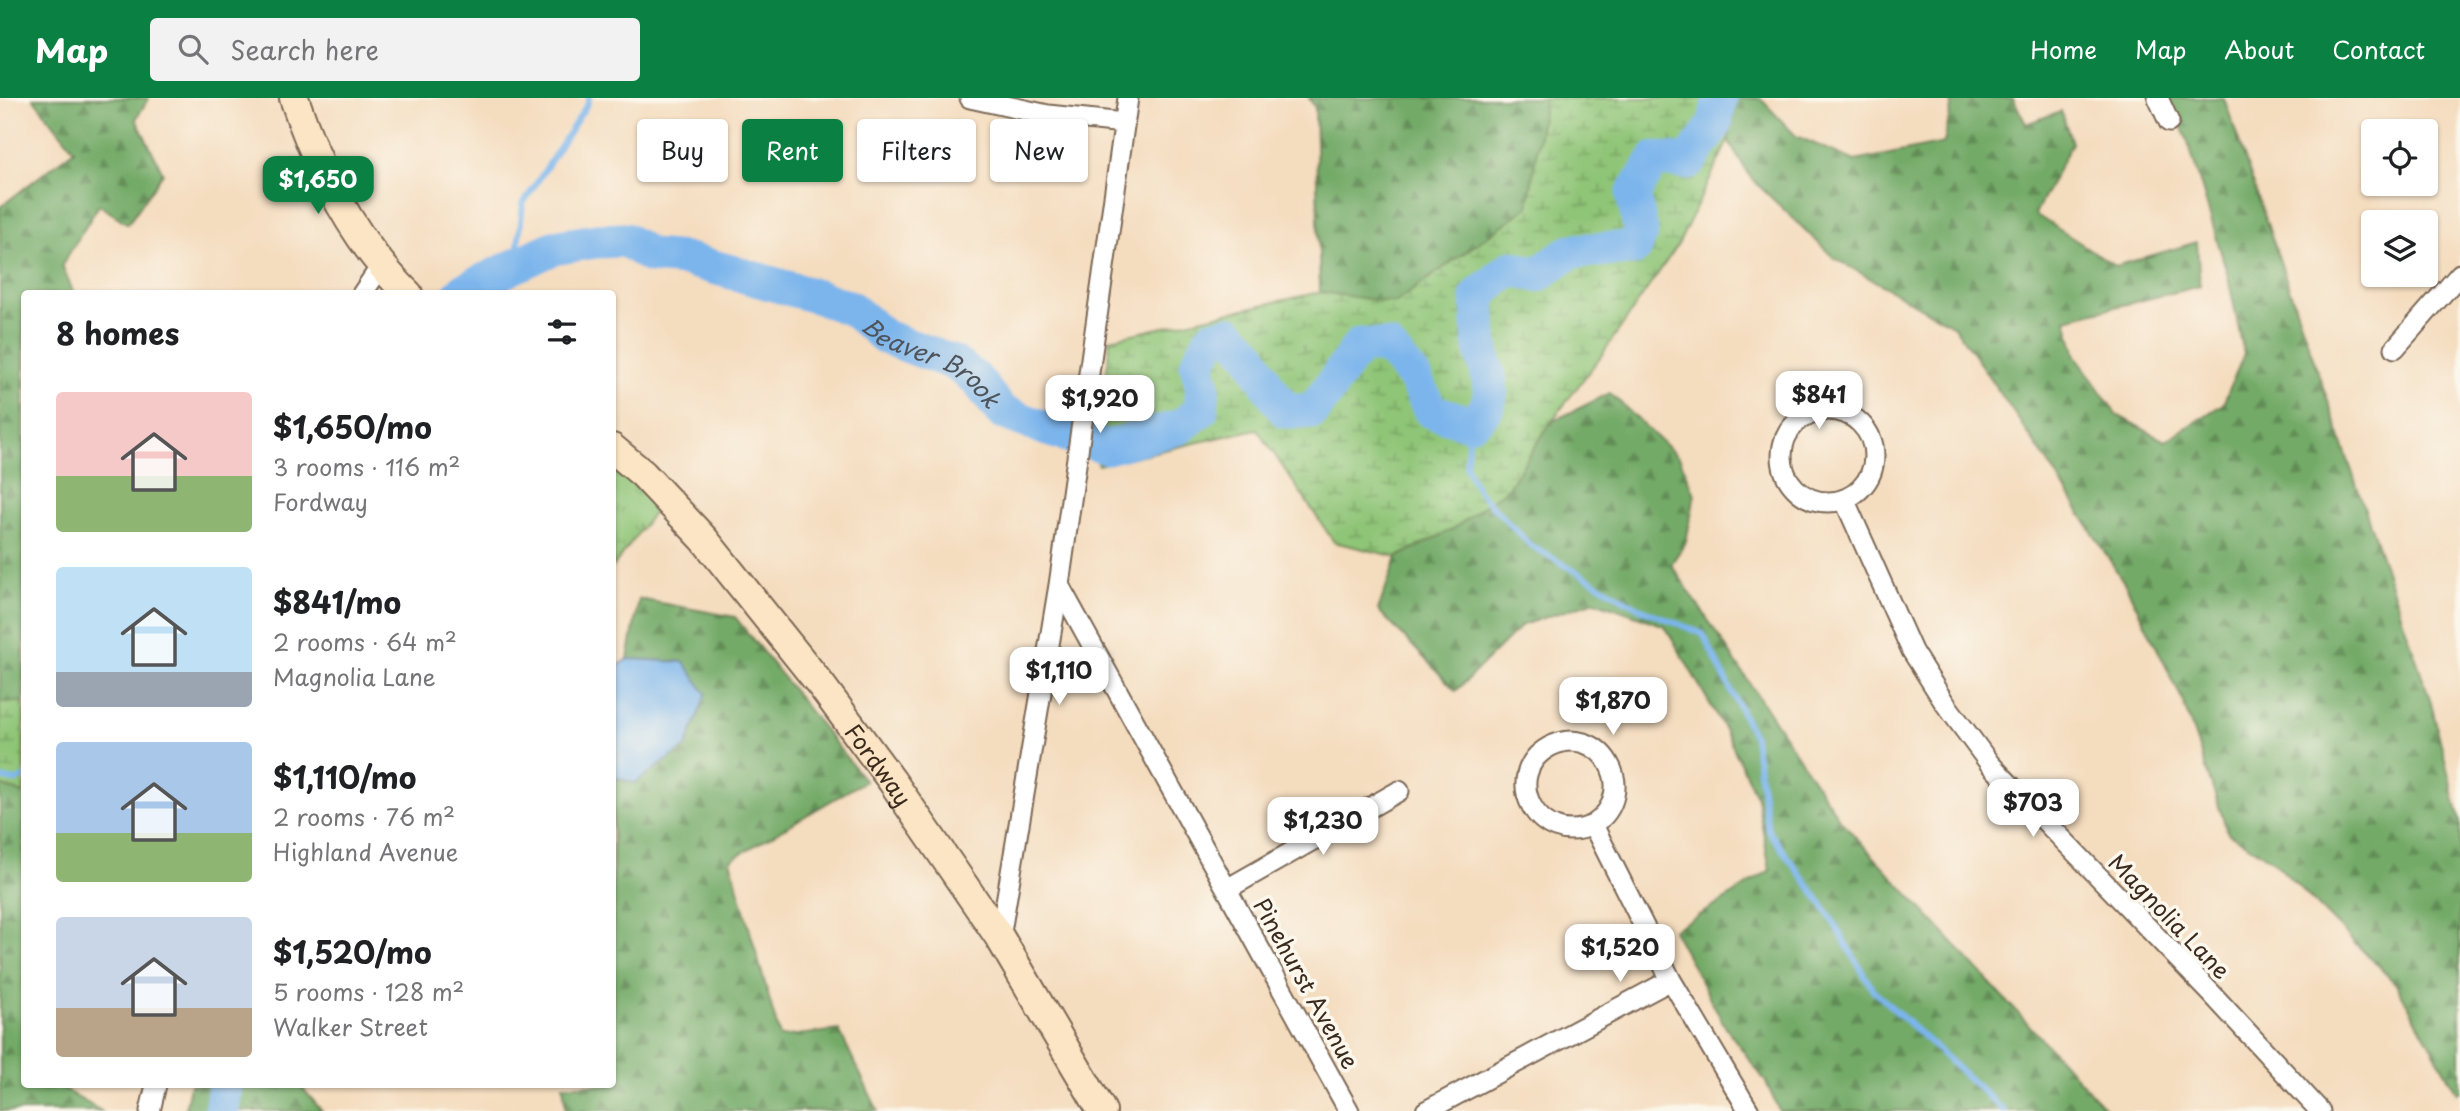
<!DOCTYPE html>
<html lang="en">
<head>
<meta charset="utf-8">
<style>
	body { margin:0; font-family:"Playpen Sans",sans-serif; background:#f2f2f2; color:#202124; height:100vh; display:flex; flex-direction:column; font-size:26px; white-space:nowrap }
	* { box-sizing:border-box; margin:0 }
	p { font-size:23px; color:#757577 }
	.icon { flex:none; width:38px; height:38px; fill:none; stroke:currentColor; stroke-width:2; stroke-linecap:round; stroke-linejoin:round }
	.map { position:relative; flex:1; overflow:hidden }
	.drawer { position:absolute; left:21px; top:192px; width:595px; height:798px; display:flex; flex-direction:column; background:#fff; border-radius:7px; box-shadow:0 2px 5px #0004 }
	.drawer>* { flex:none }
	.guide { position:absolute; left:637px; top:21px; width:665px; height:63px; display:flex; gap:14px }
	.tools { position:absolute; left:2361px; top:21px; display:grid; gap:14px }
	.tools a { display:grid; place-items:center; width:77px; height:77px; border-radius:7px; background:#fff; box-shadow:0 2px 5px #0004; font-size:35px }
	.price { position:absolute; translate:-50% -60px; padding:0 16px; border-radius:14px; background:#fff; color:#222; font-size:23px; line-height:46px; filter:drop-shadow(0 2px 4px #0008) }
	.price::after { content:''; position:absolute; left:50%; top:42px; width:21px; height:16px; margin-left:-10px; background:inherit; clip-path:polygon(0 0,100% 0,50% 100%) }
	.price.on { background:#0b8043; color:#fff }
	ul { padding:0; list-style:none }
	li { display:flex; align-items:center; gap:21px; height:175px; padding:0 35px }
	li span { display:grid; place-items:center; flex:none; width:196px; height:140px; border-radius:7px; color:#555 }
	li>.icon { margin-inline-start:auto }
	span .icon { width:84px; height:84px; fill:#fffc; stroke-width:1 }
	li b { font-size:30px }
	h2 { display:flex; justify-content:space-between; align-items:center; height:84px; padding:0 35px; font-size:30px }
	.pill { padding:0 24px; border-radius:7px; background:#fff; box-shadow:0 2px 5px #0004; font-size:24px; line-height:63px }
	.pill.on { background:#0b8043; color:#fff }
	header { display:flex; align-items:center; gap:42px; box-sizing:border-box; height:98px; padding:0 35px; background:#0b8043; color:#fff }
	header strong { font-size:33px }
	nav { display:flex; gap:38px; margin-inline-start:auto; font-size:24px }
	.search { width:490px; height:63px; background:#f2f2f2; display:flex; align-items:center; gap:18px; box-sizing:border-box; padding:0 24px; border-radius:7px; color:#757577; font-size:26px }
	.map>svg:first-child { display:block }
	.forest { fill:url(#forest-firs); stroke:#576a43; stroke-width:2 }
	.wetland { fill:url(#wetland-marsh); stroke:#65784a; stroke-width:2 }
	.park { fill:url(#park-tufts); stroke:#65784a; stroke-width:2 }
	.water { fill:#7bb5ec; stroke:#5b7085; stroke-width:2 }
	.lines { fill:none; stroke-linecap:round; stroke-linejoin:round }
	.stream { stroke:#7bb5ec; stroke-width:6 }
	.river { stroke:#7bb5ec; stroke-width:35 }
	.street-casing { stroke:#7c6856; stroke-width:23 }
	.secondary-casing { stroke:#7c6856; stroke-width:32 }
	.street { stroke:#fff; stroke-width:19 }
	.secondary { stroke:#fce5c4; stroke-width:28 }
	.labels { text-anchor:middle; dominant-baseline:central; stroke-width:7; stroke-linejoin:round; paint-order:stroke }
	.street-label { font-size:23px; fill:#3b2a1e; stroke:#fbf7ec }
	.water-label { font-size:24px; font-style:italic; fill:#4e545c; stroke:#fbf7ec }
</style>
</head>
<body>
<header>
<strong>Map</strong>
<div class="search"><svg class="icon" aria-label="search" viewBox="0 0 24 24"><circle cx="10" cy="10" r="6"/><path d="M15 15l6 6"/></svg>Search here</div>
<nav><a>Home</a><a>Map</a><a>About</a><a>Contact</a></nav>
</header>
<div class="map">
<svg width="2460" height="1013" viewBox="0 0 2460 1013">
	<defs>
		<pattern id="forest-firs" width="22" height="20" patternUnits="userSpaceOnUse" patternTransform="scale(1.75)"><rect width="22" height="20" fill="#73aa68"/><path d="M5 1l3.5 6h-7zM16 11l3.5 6h-7z" fill="#608b55"/></pattern>
		<pattern id="wetland-marsh" width="20" height="14" patternUnits="userSpaceOnUse" patternTransform="scale(1.75)"><rect width="20" height="14" fill="#8fc577"/><path d="M1 5h8M5 5V1M11 12h8M15 12V8" fill="none" stroke="#76a061"/></pattern>
		<pattern id="park-tufts" width="24" height="20" patternUnits="userSpaceOnUse" patternTransform="scale(1.75)"><rect width="24" height="20" fill="#8fc577"/><path d="M3 7l-1-3M5 7V3M7 7l1-3M15 17l-1-3M17 17v-4M19 17l1-3" fill="none" stroke="#76a061"/></pattern>
	</defs>
	<rect width="100%" height="100%" fill="#fbf7ec"/>
	<filter id="ink" filterUnits="userSpaceOnUse"><feTurbulence type="fractalNoise" baseFrequency=".0143" numOctaves="2"/><feDisplacementMap in="SourceGraphic" scale="14" xChannelSelector="R" yChannelSelector="G"/><feConvolveMatrix kernelMatrix="1 2 1 2 8 2 1 2 1" color-interpolation-filters="sRGB"/></filter>
	<filter id="wash" filterUnits="userSpaceOnUse"><feTurbulence type="fractalNoise" baseFrequency=".00686" numOctaves="4" result="noise"/><feDisplacementMap in="SourceGraphic" scale="28" xChannelSelector="R" yChannelSelector="G"/><feGaussianBlur stdDeviation="1.57" result="paint"/><feColorMatrix in="noise" values="0 0 0 0 0 0 0 0 0 0 0 0 0 0 0 0 0 1.4 0 .05"/><feComposite in="paint" operator="in"/></filter>
	<g filter="url(#wash)">
		<rect width="100%" height="100%" fill="#f4dcbe"/>
		<!-- forest -->
		<path class="forest" d="M33,0H149L136,21L163,75L128,126L99,107L62,167L74,196H24V604H0V109L74,52Z
			M1309,0H1545L1528,109L1394,206L1320,194L1315,10Z
			M1737,0H1760L1796,38L1855,63L1944,45L1953,0H2013L2026,26L2061,13L2072,45L2035,116L2116,168L2197,144L2200,188L2066,221L2076,258L2117,317L2165,343L2223,306L2244,256L2228,178L2187,41L2168,0H2224L2430,601L2460,723V993L2457,995L2396,886L2271,761L2228,735L2182,601L2128,491L2053,372L1954,228L1834,160L1751,80L1728,43Z
			M1610,295L1680,361L1695,396L1686,444L1671,466L1840,722L2108,1013H1779L1766,984L1726,930L1673,832L1716,807L1770,772L1757,700L1725,632L1665,528L1595,503L1522,527L1456,593L1378,512L1397,459L1453,431L1507,391L1551,324Z
			M639,501L735,519L865,683L730,762L780,939L839,932L878,1013H566L563,987H612L613,679L635,685L684,564L628,561Z
			M0,687L24,695V987H64L63,991L101,1013H0Z
			M190,987H300L322,1013H185Z"/>
		<!-- wetland -->
		<path class="wetland" d="M1545,0H1737L1728,43L1679,145L1601,258L1551,324L1507,391L1453,431L1397,459L1334,444L1257,331L1098,367L1110,241L1320,194L1395,205L1528,109Z
			M0,604H24V695L0,687Z"/>
		<!-- park -->
		<path class="park" d="M613,367L659,407L613,469Z"/>
		<!-- water -->
		<path class="water" d="M628,561L684,564L706,596L686,649L635,685L613,679V571Z"/>
		<g class="lines">
			<!-- stream -->
			<path class="stream" d="M516,165L523,106L588,5L589,0
				M1470,325L1466,369L1478,393L1530,447L1639,510L1703,536L1754,639L1768,732L1825,810L1873,892L2004,1013
				M0,680L15,683L24,679"/>
			<!-- river -->
			<g class="river">
				<path id="s1" d="M460,196L464,192L553,150L596,143L625,142L651,158L685,161L819,199L852,211L885,239L954,265L976,281L1002,314L1047,331L1107,349L1180,329L1201,312L1203,288L1197,267L1212,239L1230,235L1250,256L1268,288L1286,313H1313L1360,247L1388,249L1414,279L1431,313L1470,325C1507,303 1483,273 1480,241C1479,227 1479,212 1478,197L1511,170L1537,177L1572,153L1635,150L1641,133L1633,96L1655,61L1689,64L1715,26L1720,0"/>
				<path d="M222,1013L225,987"/>
			</g>
		</g>
	</g>
	<g filter="url(#ink)">
		<g class="lines">
			<defs>
				<path id="street" d="M970,0L1048,17L1124,25
					M2158,0L2169,24
					M362,196L381,168
					M2395,250L2460,176
					M1782 358a46 46 0 1 1 92 0a46 46 0 1 1-92 0Z
					M1844,401L1912,553L1944,604L1990,666L2211,895L2320,1013
					M1059,487L1349,1013
					M1593,727C1538,752 1499,677 1549,649C1599,622 1643,693 1593,727L1671,882
					M1227,791L1399,693
					M1000,840L1059,487L1128,0
					M150,1013L156,987
					M1426,1013L1671,882L1749,1013"/>
				<g id="secondary">
					<path d="M294,0C318,72 353,142 408,196"/>
					<path id="s2" d="M612,350L643,376L704,441L821,587L892,683L1000,840L1102,1013"/>
				</g>
			</defs>
			<!-- street casing -->
			<use href="#street" class="street-casing"/>
			<!-- secondary casing -->
			<use href="#secondary" class="secondary-casing"/>
			<!-- street -->
			<use href="#street" class="street"/>
			<!-- secondary -->
			<use href="#secondary" class="secondary"/>
		</g>
	</g>
	<g class="labels">
		<!-- street labels -->
		<g class="street-label">
			<text stroke="none"><textPath href="#s2" startOffset="415">Fordway</textPath></text>
			<text transform="translate(2170 818) rotate(46)">Magnolia Lane</text>
			<text transform="translate(1307 885) rotate(61)">Pinehurst Avenue</text>
		</g>
		<!-- water labels -->
		<g class="water-label">
			<text stroke="none"><textPath href="#s1" startOffset="513">Beaver Brook</textPath></text>
		</g>
	</g>
</svg>
<div class="tools">
<a><svg class="icon" aria-label="locate" viewBox="0 0 24 24"><circle cx="12" cy="12" r="6"/><path d="M12 2v4M12 18v4M2 12h4M18 12h4"/></svg></a>
<a><svg class="icon" aria-label="layers" viewBox="0 0 24 24"><path d="M12 4l9 5-9 5-9-5zM3 14l9 5 9-5"/></svg></a>
</div>
<b class="price on" style="left:318px;top:118px">$1,650</b>
<b class="price" style="left:1819px;top:333px">$841</b>
<b class="price" style="left:1100px;top:337px">$1,920</b>
<b class="price" style="left:1059px;top:609px">$1,110</b>
<b class="price" style="left:1613px;top:639px">$1,870</b>
<b class="price" style="left:2033px;top:741px">$703</b>
<b class="price" style="left:1323px;top:759px">$1,230</b>
<b class="price" style="left:1620px;top:886px">$1,520</b>
<div class="guide">
<a class="pill">Buy</a>
<a class="pill on">Rent</a>
<a class="pill">Filters</a>
<a class="pill">New</a>
</div>
<section class="drawer">
<h2>8 homes<svg class="icon" aria-label="filters" viewBox="0 0 24 24"><path d="M4 7h16M4 17h16"/><circle cx="9" cy="7" r="2"/><circle cx="15" cy="17" r="2"/></svg></h2>
<ul>
<li><span style="background:linear-gradient(#f6c9c9 60%,#8fb573 0)"><svg class="icon" aria-label="home" viewBox="0 0 24 24"><path d="M3 11l9-7 9 7M6 9v11h12V9"/></svg></span><div><b>$1,650/mo</b><p>3 rooms · 116 m²</p><p>Fordway</p></div></li>
<li><span style="background:linear-gradient(#bfe0f5 75%,#9aa5b1 0)"><svg class="icon" aria-label="home" viewBox="0 0 24 24"><path d="M3 11l9-7 9 7M6 9v11h12V9"/></svg></span><div><b>$841/mo</b><p>2 rooms · 64 m²</p><p>Magnolia Lane</p></div></li>
<li><span style="background:linear-gradient(#a9c7e8 65%,#8fb573 0)"><svg class="icon" aria-label="home" viewBox="0 0 24 24"><path d="M3 11l9-7 9 7M6 9v11h12V9"/></svg></span><div><b>$1,110/mo</b><p>2 rooms · 76 m²</p><p>Highland Avenue</p></div></li>
<li><span style="background:linear-gradient(#c9d6e8 65%,#b9a48a 0)"><svg class="icon" aria-label="home" viewBox="0 0 24 24"><path d="M3 11l9-7 9 7M6 9v11h12V9"/></svg></span><div><b>$1,520/mo</b><p>5 rooms · 128 m²</p><p>Walker Street</p></div></li>
</ul>
</section>
</div>
</body>
</html>
